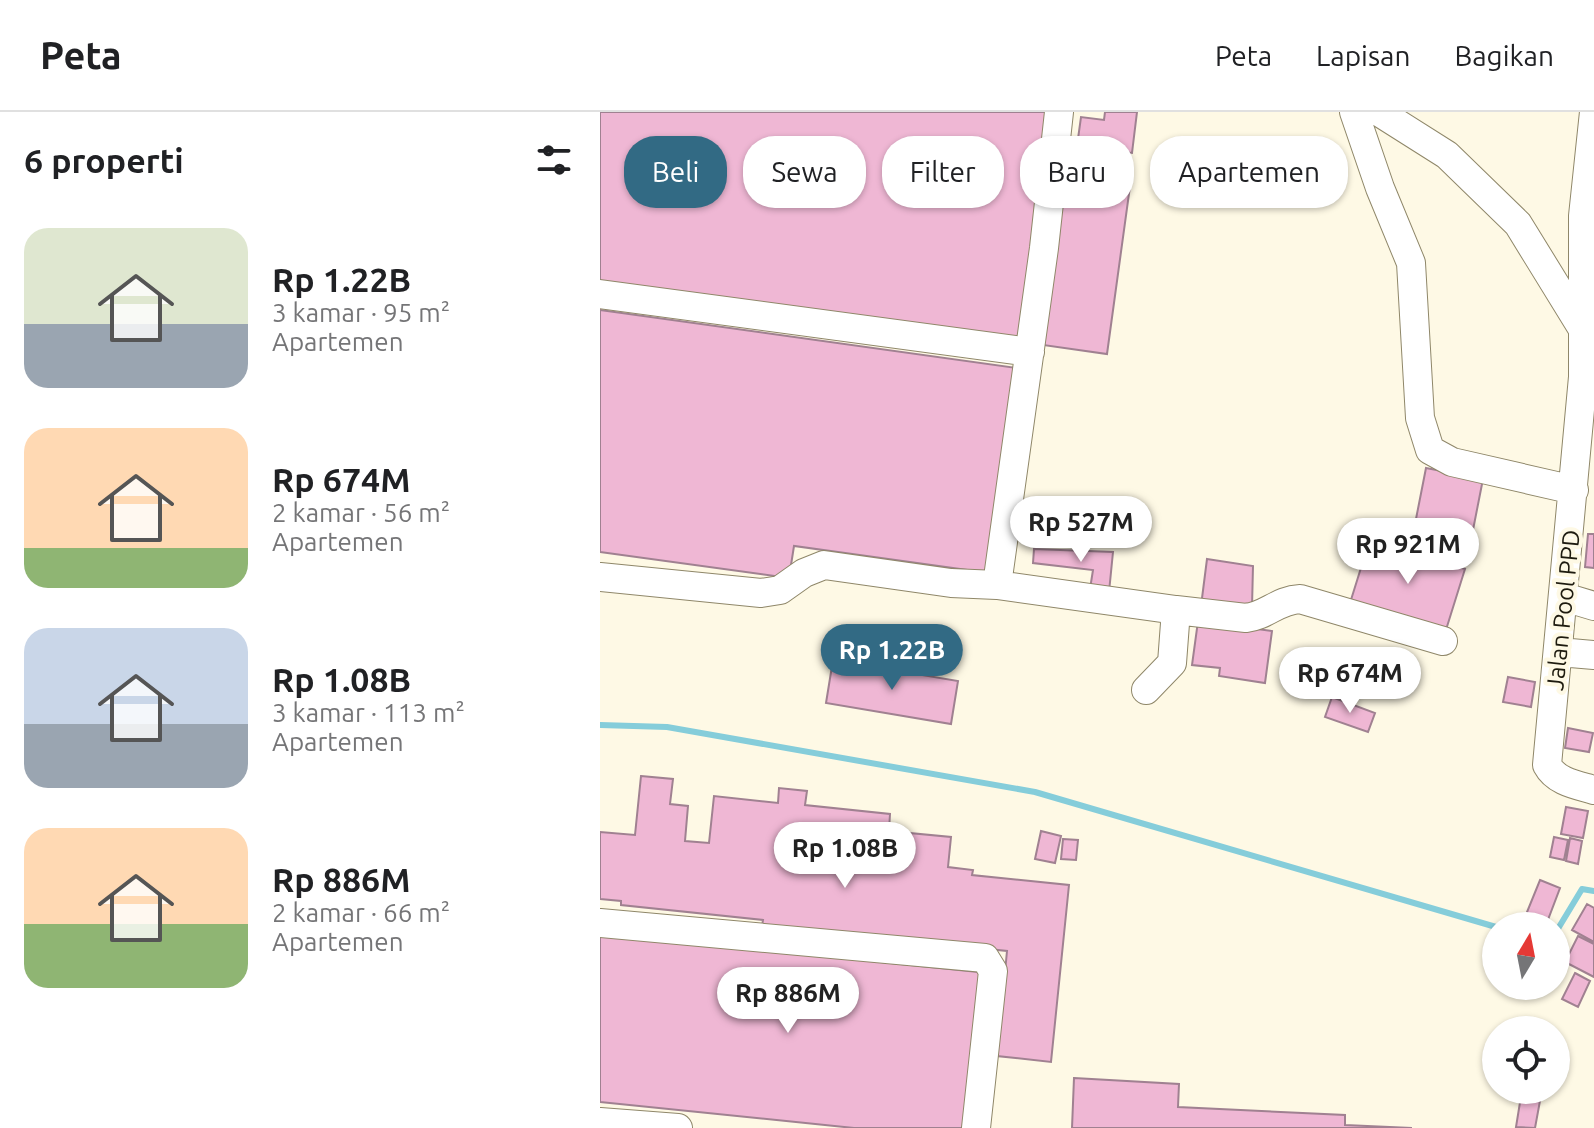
<!DOCTYPE html>
<html lang="id">
<head>
<meta charset="utf-8">
<style>
	body { margin:0; font-family:Ubuntu,sans-serif; background:#f6f6f6; color:#202124; height:100vh; display:flex; flex-direction:column; font-size:30px; white-space:nowrap }
	* { box-sizing:border-box; margin:0 }
	p { font-size:26px; color:#757577 }
	.icon { flex:none; width:44px; height:44px; fill:none; stroke:currentColor; stroke-width:2; stroke-linecap:round; stroke-linejoin:round }
	.map { position:relative; flex:1; overflow:hidden }
	.drawer { display:flex; flex-direction:column; background:#fff; width:600px }
	.drawer>* { flex:none }
	.top-card { position:absolute; left:24px; top:24px; width:760px; height:72px; display:flex; gap:16px }
	.needle { width:52px; rotate:10deg }
	.controls { position:absolute; left:882px; top:800px; display:grid; gap:16px }
	.controls a { display:grid; place-items:center; width:88px; height:88px; border-radius:50%; background:#fff; box-shadow:0 2px 6px #0004; font-size:40px }
	.price { position:absolute; translate:-50% -68px; padding:0 18px; border-radius:28px; background:#fff; color:#222; font-size:26px; line-height:52px; filter:drop-shadow(0 2px 4px #0008) }
	.price::after { content:''; position:absolute; left:50%; top:48px; width:24px; height:18px; margin-left:-12px; background:inherit; clip-path:polygon(0 0,100% 0,50% 100%) }
	.price.current { background:#326a84; color:#fff }
	ul { padding:0; list-style:none }
	li { display:flex; align-items:center; gap:24px; height:200px; padding:0 24px }
	li span { display:grid; place-items:center; flex:none; width:224px; height:160px; border-radius:24px; color:#555 }
	li>.icon { margin-inline-start:auto }
	span .icon { width:96px; height:96px; fill:#fffc; stroke-width:1 }
	li b { font-size:34px }
	h2 { display:flex; justify-content:space-between; align-items:center; height:96px; padding:0 24px; font-size:34px }
	.chip { padding:0 28px; border-radius:32px; background:#fff; box-shadow:0 2px 6px #0004; font-size:28px; line-height:72px }
	.chip.current { background:#326a84; color:#fff }
	header { display:flex; align-items:center; gap:48px; box-sizing:border-box; height:112px; padding:0 40px; background:#fff; border-bottom:2px solid #e0e0e0 }
	header strong { font-size:38px }
	nav { display:flex; gap:44px; margin-inline-start:auto; font-size:28px }
	main { display:flex; flex:1; min-height:0 }
	.map>svg:first-child { display:block }
	.lines { fill:none; stroke-linecap:round; stroke-linejoin:round }
	.stream { stroke:#85cdda; stroke-width:6 }
	.building { fill:#efb7d4; stroke:#a08191; stroke-width:2 }
	.minor-casing { stroke:#8f8769; stroke-width:30 }
	.minor { stroke:#fff; stroke-width:28 }
	.labels { text-anchor:middle; dominant-baseline:central; stroke-width:8; stroke-linejoin:round; paint-order:stroke }
	.street-label { font-size:24px; fill:#1e1b0f; stroke:#fef9e5 }
</style>
</head>
<body>
<header>
<strong>Peta</strong>
<nav><a>Peta</a><a>Lapisan</a><a>Bagikan</a></nav>
</header>
<main>
<section class="drawer">
<h2>6 properti<svg class="icon" aria-label="filters" viewBox="0 0 24 24"><path d="M4 7h16M4 17h16"/><circle cx="9" cy="7" r="2"/><circle cx="15" cy="17" r="2"/></svg></h2>
<ul>
<li><span style="background:linear-gradient(#dfe7d0 60%,#9aa5b1 0)"><svg class="icon" aria-label="home" viewBox="0 0 24 24"><path d="M3 11l9-7 9 7M6 9v11h12V9"/></svg></span><div><b>Rp 1.22B</b><p>3 kamar · 95 m²</p><p>Apartemen</p></div></li>
<li><span style="background:linear-gradient(#ffd9b3 75%,#8fb573 0)"><svg class="icon" aria-label="home" viewBox="0 0 24 24"><path d="M3 11l9-7 9 7M6 9v11h12V9"/></svg></span><div><b>Rp 674M</b><p>2 kamar · 56 m²</p><p>Apartemen</p></div></li>
<li><span style="background:linear-gradient(#c9d6e8 60%,#9aa5b1 0)"><svg class="icon" aria-label="home" viewBox="0 0 24 24"><path d="M3 11l9-7 9 7M6 9v11h12V9"/></svg></span><div><b>Rp 1.08B</b><p>3 kamar · 113 m²</p><p>Apartemen</p></div></li>
<li><span style="background:linear-gradient(#ffd9b3 60%,#8fb573 0)"><svg class="icon" aria-label="home" viewBox="0 0 24 24"><path d="M3 11l9-7 9 7M6 9v11h12V9"/></svg></span><div><b>Rp 886M</b><p>2 kamar · 66 m²</p><p>Apartemen</p></div></li>
</ul>
</section>
<div class="map">
<svg width="994" height="1016" viewBox="0 0 994 1016">
	<rect width="100%" height="100%" fill="#fef9e5"/>
	<g class="lines">
		<!-- stream -->
		<path class="stream" d="M0,613L67,615L435,680L896,815
			M956,820L982,777L994,779"/>
	</g>
	<!-- building -->
	<path class="building" d="M0,0H454L422,232L0,174Z
		M505,0H537L532,41L477,34L481,5L504,8Z
		M467,58L531,67L507,242L443,233Z
		M0,198L417,256L389,461L194,434L189,466L0,440Z
		M826,356L883,367L872,423L815,412Z
		M988,422H994V456L985,455Z
		M770,427L865,457L845,521L750,491Z
		M434,437L513,440L509,480L490,477L493,458L433,451Z
		M607,447L653,454L652,495L601,494Z
		M598,509L672,519L665,571L619,564L620,556L592,553Z
		M233,548L358,569L351,612L226,591Z
		M734,554L756,558L753,572L732,568Z
		M908,565L935,570L931,595L903,590Z
		M734,569L758,574L755,589L731,584Z
		M732,585L775,601L768,620L725,605Z
		M968,616L993,621L989,640L965,636Z
		M41,664L73,667L70,692L88,694L85,729L109,731L114,684L178,691L179,676L207,679L205,693L290,702L289,719L351,725L348,755L373,758L372,763L469,773L451,950L397,944L407,839L162,814L163,808L21,793V789L0,787V720L35,723Z
		M966,695L988,699L983,726L961,722Z
		M441,719L461,724L455,751L435,747Z
		M954,725L968,728L964,748L950,745Z
		M970,726L982,729L978,752L966,749Z
		M463,727L478,728L476,748L461,747Z
		M940,768L960,776L946,813L925,805Z
		M987,792L994,796V830L972,818Z
		M0,821L388,861L372,1016H254L0,990Z
		M978,824L994,832V865L965,850Z
		M975,861L990,869L978,895L962,887Z
		M474,966L579,972L578,995L745,1003V1013L812,1016H472Z
		M922,978H942L935,1016L916,1015Z"/>
	<g class="lines">
		<defs>
			<path id="minor" d="M754,0L780,76L811,151L820,306L830,338L852,350L974,378
				M779,0L847,43L918,112L982,216
				M994,0L983,104V265L947,653C956,670 977,673 994,678
				M0,182L430,240
				M0,465L161,481L180,478L204,461L224,453L351,471L397,473L444,136L459,0
				M397,473L576,498L572,551L546,578
				M964,485L994,494
				M576,498L646,506C666,504 678,488 700,487L843,529
				M959,540L994,543
				M0,811L385,846L393,859L376,1016
				M0,1010L78,1016"/>
		</defs>
		<!-- minor casing -->
		<use href="#minor" class="minor-casing"/>
		<!-- minor -->
		<use href="#minor" class="minor"/>
	</g>
	<g class="labels">
		<!-- street labels -->
		<g class="street-label">
			<text transform="translate(963 498) rotate(-84)">Jalan Pool PPD</text>
		</g>
	</g>
</svg>
<div class="controls">
<a><svg class="needle" viewBox="-14 -14 28 28"><path d="M0-13l5 13h-10z" fill="#e53935"/><path d="M0 13l5-13h-10z" fill="#757577"/></svg></a>
<a><svg class="icon" aria-label="locate" viewBox="0 0 24 24"><circle cx="12" cy="12" r="6"/><path d="M12 2v4M12 18v4M2 12h4M18 12h4"/></svg></a>
</div>
<b class="price" style="left:481px;top:452px">Rp 527M</b>
<b class="price" style="left:808px;top:474px">Rp 921M</b>
<b class="price current" style="left:292px;top:580px">Rp 1.22B</b>
<b class="price" style="left:750px;top:603px">Rp 674M</b>
<b class="price" style="left:245px;top:778px">Rp 1.08B</b>
<b class="price" style="left:188px;top:923px">Rp 886M</b>
<div class="top-card">
<a class="chip current">Beli</a>
<a class="chip">Sewa</a>
<a class="chip">Filter</a>
<a class="chip">Baru</a>
<a class="chip">Apartemen</a>
</div>
</div>
</main>
</body>
</html>
